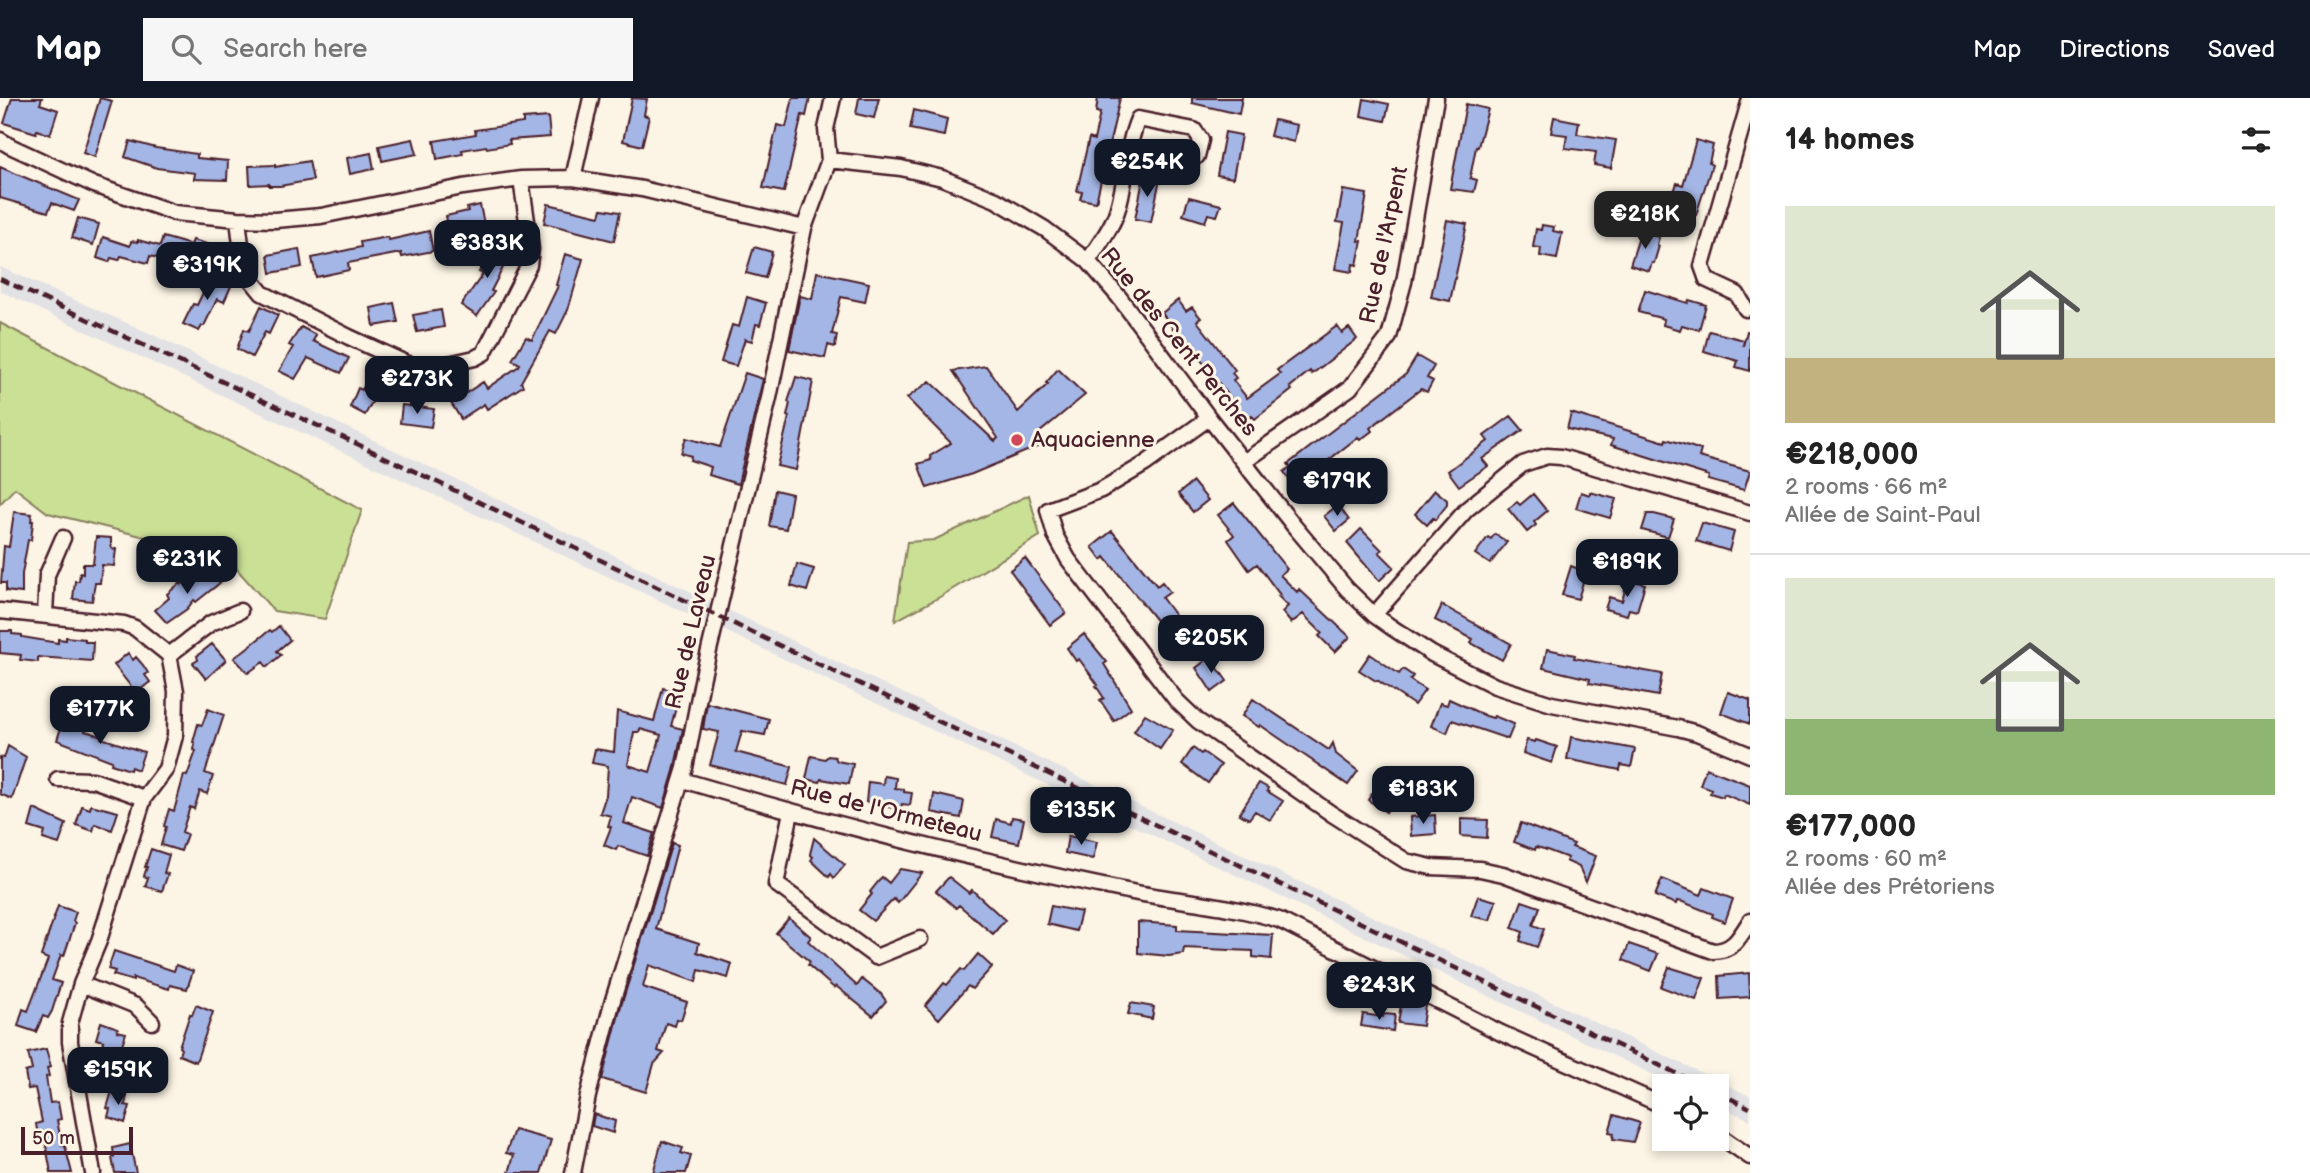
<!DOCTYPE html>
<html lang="en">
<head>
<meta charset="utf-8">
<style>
	body { margin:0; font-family:"Balsamiq Sans",sans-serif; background:#f6f6f6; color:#222; height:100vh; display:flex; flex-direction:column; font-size:26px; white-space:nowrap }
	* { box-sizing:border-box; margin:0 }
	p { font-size:23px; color:#767676 }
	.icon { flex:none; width:38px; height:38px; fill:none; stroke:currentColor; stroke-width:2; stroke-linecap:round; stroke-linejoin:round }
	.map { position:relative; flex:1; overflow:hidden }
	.panel { display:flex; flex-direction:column; background:#fff; width:560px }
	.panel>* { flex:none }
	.buttons { position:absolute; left:1652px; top:976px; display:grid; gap:14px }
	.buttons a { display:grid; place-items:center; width:77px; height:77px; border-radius:0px; background:#fff; box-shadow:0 4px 10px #0003; font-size:35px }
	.scale { position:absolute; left:21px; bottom:18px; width:112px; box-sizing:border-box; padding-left:7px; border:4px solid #4a1f2b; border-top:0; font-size:19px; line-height:24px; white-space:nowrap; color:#4a1f2b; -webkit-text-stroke:5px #fcf5e5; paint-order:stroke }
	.price { position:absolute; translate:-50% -60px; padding:0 16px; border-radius:14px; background:#111827; color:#fff; font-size:23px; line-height:46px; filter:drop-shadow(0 2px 4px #0008) }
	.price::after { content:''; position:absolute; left:50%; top:42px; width:21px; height:16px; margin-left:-10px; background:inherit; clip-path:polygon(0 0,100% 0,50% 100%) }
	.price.active { background:#222; color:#fff }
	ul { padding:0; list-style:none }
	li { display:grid; align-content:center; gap:14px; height:371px; padding:0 35px }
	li+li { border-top:2px solid #e0e0e0 }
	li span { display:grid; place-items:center; height:217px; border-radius:0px; color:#555 }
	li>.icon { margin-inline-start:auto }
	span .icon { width:126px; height:126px; fill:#fffc; stroke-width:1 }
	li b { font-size:30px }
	h2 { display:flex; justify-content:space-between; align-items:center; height:84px; padding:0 35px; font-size:30px }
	header { display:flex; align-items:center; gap:42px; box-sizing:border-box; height:98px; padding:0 35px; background:#111827; color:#fff }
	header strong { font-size:33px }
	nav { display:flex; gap:38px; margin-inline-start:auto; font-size:24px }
	.search { width:490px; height:63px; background:#f6f6f6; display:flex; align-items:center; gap:18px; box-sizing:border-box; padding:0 24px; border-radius:0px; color:#767676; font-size:26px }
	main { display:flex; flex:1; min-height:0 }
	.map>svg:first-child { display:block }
	.built { fill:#e2e2e5 }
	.green { fill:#cae095; stroke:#8a8060; stroke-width:2 }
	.building { fill:#a4b6e5; stroke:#4a1f2b; stroke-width:2; fill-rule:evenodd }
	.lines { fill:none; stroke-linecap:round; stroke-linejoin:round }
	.street-casing { stroke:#4a1f2b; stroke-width:19 }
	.street { stroke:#fcf5e5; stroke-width:14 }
	.rail { stroke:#4a1f2b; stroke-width:4.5; stroke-dasharray:10 5; stroke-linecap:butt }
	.poi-dot { fill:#d1495b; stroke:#fcf5e5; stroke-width:2.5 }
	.labels { text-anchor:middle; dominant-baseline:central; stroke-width:6; stroke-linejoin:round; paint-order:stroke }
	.street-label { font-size:23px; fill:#4a1f2b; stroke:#fcf5e5 }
	.poi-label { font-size:23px; fill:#4a1f2b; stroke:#fcf5e5; text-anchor:start }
</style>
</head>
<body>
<header>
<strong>Map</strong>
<div class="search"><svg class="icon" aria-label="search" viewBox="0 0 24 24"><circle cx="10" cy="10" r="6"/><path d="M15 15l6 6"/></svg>Search here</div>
<nav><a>Map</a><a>Directions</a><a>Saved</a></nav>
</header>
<main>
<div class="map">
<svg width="1750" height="1075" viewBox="0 0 1750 1075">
	<rect width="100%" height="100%" fill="#fcf5e5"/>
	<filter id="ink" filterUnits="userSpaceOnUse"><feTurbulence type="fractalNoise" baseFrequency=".0143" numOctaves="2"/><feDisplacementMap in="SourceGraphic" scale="14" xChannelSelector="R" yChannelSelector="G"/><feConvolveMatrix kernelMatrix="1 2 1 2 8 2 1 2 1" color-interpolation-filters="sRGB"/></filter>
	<g filter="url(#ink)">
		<!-- built -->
		<path class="built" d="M0,169L145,233L712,504L707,525L0,193Z
			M728,512L1750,998V1022L1717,1007V989H1679L723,532Z"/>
		<!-- green -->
		<path class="green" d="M0,225L362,412L325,521L274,513L226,459L48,415L15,390L0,406Z
			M1029,397L1040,438L938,500L895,523L907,444L934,442Z"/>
		<!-- building -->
		<path class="building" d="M12,0H42L40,6L58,12L50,37L37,32L36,35L4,25Z
			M100,0L112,3L95,59L83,55Z
			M632,0L647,1L644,17L649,19L642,48L623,43Z
			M793,0H810L806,18L802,17L784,94L763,90L777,27L786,29Z
			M859,0H879L874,20L856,16Z
			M1098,0H1120L1096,104L1080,101L1082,94L1077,93L1089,40L1094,42L1100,15L1096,14Z
			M1192,0H1242L1239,16L1192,5Z
			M1364,1L1389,6L1385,23L1361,18Z
			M1466,6L1488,11L1478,49H1476L1470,80L1477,82L1474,94L1450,91Z
			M914,12L947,21L944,38L910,31Z
			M548,19L550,39L509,42L510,46L487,50L486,48L462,52L463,56L437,61L434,43L476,36L475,32L523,25V21Z
			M1554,19L1579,24L1577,36L1616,42L1611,70L1594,67L1596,54L1565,50L1567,37L1551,35Z
			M1274,22L1297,27L1294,44L1270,38Z
			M1225,34L1241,37L1233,80L1217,77Z
			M413,41L417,56L382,63L379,48Z
			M1696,42L1713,47L1709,65L1712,67L1696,117H1694L1691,126L1674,120L1675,103L1671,102L1677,85L1683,87Z
			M130,43L156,50L197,56V60L228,63L227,82L194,81L195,75L157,70L125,59Z
			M371,55L374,71L350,76L347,60Z
			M309,63L313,82L280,88H269V86L250,87L249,68L275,67V69Z
			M0,69L79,102L74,113L52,105L48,114L0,100Z
			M1144,77L1160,81L1151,124L1135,121Z
			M1343,92L1367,96L1359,143H1362L1357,167L1353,166L1352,174L1335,171L1344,125L1337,124Z
			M1189,99L1221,107L1217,118L1208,116L1205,124L1183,117Z
			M548,106L600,118L602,111L620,114L614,143L544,125Z
			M480,107L485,131L474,133L472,135L450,138L446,118L468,113L467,110Z
			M78,120L99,126L93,147L72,140Z
			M1447,122L1467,126L1450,203L1431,199Z
			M1542,127L1554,129L1553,133L1562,135L1557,161L1540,158L1541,150L1533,149L1536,131L1541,132Z
			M429,133L433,153L402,159L401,155L348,165L349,172L316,179L312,160L361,149L360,144L388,139L389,142Z
			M1641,133L1659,139L1657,147L1659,148L1654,165H1652L1649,173L1630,167Z
			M103,139L130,148L131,143L138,144V142L160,148L163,139L191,147L193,142L214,148L208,169L180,161L171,159L170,163L150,158L148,165L121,158L119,162L111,160L109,164L97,160Z
			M494,145L511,154L491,193L494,194L477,218L461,207L483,176L479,174Z
			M754,149L772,154L765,180L746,175Z
			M299,151L302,169L271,175L268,157Z
			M565,156L583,161L568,212L556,236L550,233L521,284L523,288L487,311L484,306L461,321L451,305L483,284L487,290L519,268L520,266L512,262L526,239L532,242L558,188L556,187Z
			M817,174L869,185L865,204L841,199L832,236L837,237L835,249L828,247L825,260L789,252L800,198L812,201Z
			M212,176L232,186L224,204L217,201L204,228H202L199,233L183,226L193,206L197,207Z
			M1645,192L1688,205L1689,202L1706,207L1699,232L1682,227L1680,232L1663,227L1664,221L1638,214Z
			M747,199L766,205L760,227L756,226L752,243L745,241L736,268L721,264L732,227L739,229Z
			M1178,202L1186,213L1192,209L1201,220L1197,223L1235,272L1232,275L1236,280L1233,282L1247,300L1280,276L1277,272L1337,228L1342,235L1349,230L1357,241L1312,276L1310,273L1290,289L1292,292L1255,321L1252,318L1247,321L1176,230L1174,232L1162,215Z
			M394,205L398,224L374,228L371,210Z
			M261,208L278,217L269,236L265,234L252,259L237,251L244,231L249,233Z
			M441,212L444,229L417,234L413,217Z
			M301,229L316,237L313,243L349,260L341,275L308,260L295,281L279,273L293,249L289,247Z
			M1709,233L1744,242L1743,248L1747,233L1750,234V273L1736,269L1738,263L1704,253Z
			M1417,258L1434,268L1427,280L1433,283L1427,294L1421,291L1370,330L1372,333L1360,342L1358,339L1306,380L1311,386L1299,395L1284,374L1290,369L1288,366L1406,276Z
			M375,267L390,274L383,292H379L365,317L350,309L358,290L362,292Z
			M986,268L1018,314L1048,286L1046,285L1058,271L1085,297L1039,335L1046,345L972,376L927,390L918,366L931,362L930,358L951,345L907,300L930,283L995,343L998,340L953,273Z
			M745,275L763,281L738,386L709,377L711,369L690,362L691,358L681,355L686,340L720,349Z
			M796,279L813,283L796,372L777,368L789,319L787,318L790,305L788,304Z
			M402,307L434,311L431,329L400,325Z
			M1571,315L1665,344L1666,341L1680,345L1701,352L1699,359L1750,373L1744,392L1708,382L1709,378L1611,347L1613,341L1567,331Z
			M1511,318L1523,332L1482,361L1488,368L1459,388L1448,373L1488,343L1484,338Z
			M1193,384L1208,402L1193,414L1178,396Z
			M775,392L792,396L786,431L769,428Z
			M1435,392L1447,402V407L1435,422L1433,420L1427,427L1415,416Z
			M1581,394L1590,397V394L1616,401L1610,420L1576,410Z
			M1533,396L1547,413L1534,424L1536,427L1527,434L1508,411L1517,404L1520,407Z
			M1234,405L1287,471L1280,477L1297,494L1299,491L1350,539L1335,554L1319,538L1322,535L1303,516L1291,525L1282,514L1288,508L1278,498L1280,497L1257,466L1249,472L1228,442L1234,437L1218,417Z
			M1338,407L1349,422L1336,433L1324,418Z
			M14,414L32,416L31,423H33L31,442H28L22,476V495L6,493V485H1L4,448L9,449Z
			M1647,416H1654L1674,421L1668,439L1642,432Z
			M1702,425L1734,434L1729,453L1696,443Z
			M1361,431L1382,452L1379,454L1394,469L1379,483L1347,445Z
			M1112,433L1157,488L1162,484L1170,494L1162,500L1193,542L1180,552L1105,459L1102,462L1092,449Z
			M1495,436L1507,444L1490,466L1475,456L1488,439L1491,441Z
			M96,439L111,440V450L116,451L114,468L102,467L100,485H95L92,503L73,501L75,483H79L80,475L83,476V466H93Z
			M1025,460L1066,515L1050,527L1010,472Z
			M797,466L814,471L807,493L791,488Z
			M1571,468L1584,473L1588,468L1578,501L1562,497Z
			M213,474L221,484L196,504L194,502L187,511L167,525L155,512L169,500L167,496L180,485L181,487L194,476L198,481Z
			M1628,481L1645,486L1637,513L1629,511L1627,517L1605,511L1609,499L1622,503Z
			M1442,507L1511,546L1502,562L1471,545L1473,541L1435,522Z
			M279,528L290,542L277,553L281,557L267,569L263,564L248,575L234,560L270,532L272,534Z
			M0,533H12V536L22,537V539L58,545V541L66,542V539L85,541V544H93L92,563L38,559V564L20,562L21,557L0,555Z
			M1084,536L1107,564L1104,566L1131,610L1114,623L1100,602L1104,600L1096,588L1098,587L1079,561L1076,563L1067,550Z
			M212,546L226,562L206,581L193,565L198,562L197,558Z
			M1547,551L1575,557L1574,560L1662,576L1658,598L1589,585L1590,581L1543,570Z
			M128,555L133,562L136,559L143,567L148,575L145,577L150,584L136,595L114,567Z
			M1370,556L1399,576L1403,571L1413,578L1410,582L1425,592L1414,607L1377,582L1376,583L1359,572Z
			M1210,559L1227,583L1212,594L1196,570Z
			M663,590L680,595L671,628L683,631L674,673L663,710L632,699L624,725L654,735L647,758L618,748L616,752L604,747L611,729L608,728L611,718L600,715L606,697L608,668L592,665L595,651L614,654L617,613L654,623ZM640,631L661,637L650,674L628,667L634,634H639Z
			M1728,594L1750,602V626L1721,615Z
			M1253,601L1329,652L1333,645L1336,656L1358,673L1348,687L1260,627L1259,629L1242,618Z
			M1449,601L1486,618L1493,620L1494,618L1514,626L1508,641L1452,622L1447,635L1431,628L1440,605L1447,607Z
			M707,605L769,621L765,637L742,633L736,654L792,669L787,687L710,667L719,634L703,631Z
			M208,611L224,617L205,675L213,678L207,696L200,693L194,711L190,709L182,734L187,736L181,753L161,747L166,729L164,728L169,711L174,713L184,677L187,678L196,653L194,652L195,645L193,644L198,626L202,627Z
			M1145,616L1173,632L1160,651L1134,633Z
			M69,623L87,628L85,633L102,638L101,640L144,654L138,672L131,669L130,672L111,666L112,663L57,642L62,627L67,629Z
			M1571,639L1635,651L1631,669L1621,667L1620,672L1567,661Z
			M1527,642L1535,644L1536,642L1557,649L1552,665L1523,655Z
			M8,648L26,659L12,701L0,696V659L4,660Z
			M1193,650L1201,656L1203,654L1221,667L1208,685L1182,666Z
			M811,658L825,661L828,658L835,659L837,663L853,666L849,686L821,681L820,684L806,681Z
			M1706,670L1750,687V707L1724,696L1723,699L1710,695L1711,691L1700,687Z
			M884,678L896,680L895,690L904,691V694L912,695L910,707L902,706L901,711L887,709V706L866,704L868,684L883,686Z
			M1259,685L1268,690L1267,693L1283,703L1270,722L1255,713L1249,721L1239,716Z
			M1378,686L1396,699L1386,714L1368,702Z
			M934,696L964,703L961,720L931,714Z
			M91,707L118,714L112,732L95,726L93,733L76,727L82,708L90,711Z
			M34,711L66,726L59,746L43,741L45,734L29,729Z
			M1435,717L1436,736L1411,738L1410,719Z
			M1012,719L1024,721L1019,745L992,739L996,721L1011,725Z
			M1461,721L1488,722L1487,740L1461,738Z
			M1521,725L1574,746L1572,749L1596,758L1586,784L1579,769L1566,763L1568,760L1544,751L1536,749L1535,752L1514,744Z
			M1068,738L1097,744L1093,761L1065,755Z
			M814,740L845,767L834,780L831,776L829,779L811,762L813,759L810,756Z
			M672,745L678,747L656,831L699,845L697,854L732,866L728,880L699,872L696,884L649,867L643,889L687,904L681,922L677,921L675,928L666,925L658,953L664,955L654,966L646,994L602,981L621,908Z
			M151,751L169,757L164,775L168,776L162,793L145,788L148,780L144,778L147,769H145Z
			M900,771L922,775L898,805L894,801L873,823L859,812L872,796L870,794L882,779L889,785Z
			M949,779L969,795L972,792L1005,822L993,836L959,807L956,810L936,793Z
			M1662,781L1701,797L1704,790L1733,801L1725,824L1712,819L1713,816L1683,804L1677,803L1676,806L1655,798Z
			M1478,798L1496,803L1490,822L1471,818Z
			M1522,803L1540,809L1533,827L1544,831L1537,849L1520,843L1523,834L1512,830Z
			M58,808L76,814L73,823L75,825L64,858L61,857L52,882L61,885L52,913L48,920L43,918L36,934L18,928L23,911L28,913L48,861L41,858Z
			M1051,808L1081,814L1076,833L1047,826Z
			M789,820L811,839L808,843L857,888L862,881L881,896L886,903L873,918L836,888L834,890L808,867L810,864L776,835Z
			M1138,824L1177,827V832L1273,837L1271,861L1253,859V853L1184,850L1183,856L1169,858L1138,855Z
			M1629,846L1658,856L1651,873L1623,862Z
			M114,853L174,873L176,867L193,873L187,891L170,887L169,891L133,880V883L113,877L115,873L108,871Z
			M978,856L992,869L972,891L968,888L939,921L925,908L944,885L947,887L961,871L964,873Z
			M1669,869L1704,880L1696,902L1661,889Z
			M1749,875L1750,899L1720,901L1719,878Z
			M1402,901L1416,903L1425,907L1422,928L1398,925Z
			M1131,905L1154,909L1152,921L1128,916Z
			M196,907L213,914L196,964L179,957L181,951L179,949L190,916L192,917Z
			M1363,916L1383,919L1384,916L1395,917L1393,933L1361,928Z
			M101,924L118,930L117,933L126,935L119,955L102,949L104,943L96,941Z
			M130,950L147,954L145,962L154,965L151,980L124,971Z
			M46,951L51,969L47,970L49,978L46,979L50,1005L58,1004L61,1021L57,1022L62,1048H65L72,1075H51L45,1042L39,1044L36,1026L42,1024L35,990L28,991L25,974L32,972L28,955Z
			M112,993L127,998L125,1007L130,1008L125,1025L108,1019L110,1011L107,1010Z
			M594,1016L615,1023L613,1035L592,1028Z
			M1614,1017L1640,1025L1633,1044L1613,1041L1614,1035L1609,1034Z
			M514,1032L551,1042L541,1075H509L514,1057L506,1055Z
			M662,1043L683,1050L681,1055L691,1058L686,1075H653Z
			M130,1046L136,1075H115L112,1060L114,1059L113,1050Z"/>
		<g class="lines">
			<defs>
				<path id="street" d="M0,42L10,48L94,87L175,115L238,121L275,122L321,118L463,89L521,81L573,80L642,91L804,130
					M829,62L901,70L942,80L996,102L1045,131L1088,163L1119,199L1209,320L1294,428L1347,491L1374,517L1391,529L1432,556L1495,588L1552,606L1678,630L1697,635L1750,657
					M573,80L591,0
					M238,121L244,173L262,195L349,239L421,272L475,260L484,255L529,167L531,151L521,81
					M1088,163C1097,149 1110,133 1116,116C1127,86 1125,51 1138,21L1194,32L1201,42L1197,58L1150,64L1128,65
					M1746,211L1737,196L1707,182L1702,168L1750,1
					M1209,320L1145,366L1101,392L1048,412L1055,437L1068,461L1176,602L1198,623L1332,716L1406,763L1431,769L1480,771L1503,776L1713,853C1733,853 1740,839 1750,823
					M1245,363L1350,290L1389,239L1404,184L1436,0
					M0,513L124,526L135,530L169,557L176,593L175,638L166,671L144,700L99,843L81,886L70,925V944L93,1075
					M45,516L47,477L63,440
					M1374,517L1467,411L1523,366L1547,358L1561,359L1750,415
					M169,557L211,525L240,513
					M58,681L93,682L144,700
					M682,682C827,725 974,762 1122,792C1174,803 1228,806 1279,822L1501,935L1664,1008
					M791,714L776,786L876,859L920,841
					M81,886L136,908L152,924
					M1717,1036L1750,1059
					M573,1075L588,998L612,905L685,670L703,578L769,300L804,130L829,62L826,31L833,0"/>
			</defs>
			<!-- street casing -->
			<use href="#street" class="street-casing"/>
			<!-- street -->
			<use href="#street" class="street"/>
			<!-- rail -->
			<path class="rail" d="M0,181L353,344L1705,989
				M1717,994L1750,1010"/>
		</g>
	</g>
	<!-- markers -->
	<circle class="poi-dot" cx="1017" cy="342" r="7"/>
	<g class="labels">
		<!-- street labels -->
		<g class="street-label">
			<text transform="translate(1384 147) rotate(-78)">Rue de l'Arpent</text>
			<text transform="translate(1179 244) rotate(51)">Rue des Cent Perches</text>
			<text transform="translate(691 534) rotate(-77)">Rue de Laveau</text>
			<text transform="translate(886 713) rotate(14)">Rue de l'Ormeteau</text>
		</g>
		<!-- poi labels -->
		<g class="poi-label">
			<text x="1031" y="342">Aquacienne</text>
		</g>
	</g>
</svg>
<div class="buttons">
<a><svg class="icon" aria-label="locate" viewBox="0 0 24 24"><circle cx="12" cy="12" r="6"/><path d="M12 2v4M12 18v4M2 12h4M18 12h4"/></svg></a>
</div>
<div class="scale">50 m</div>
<b class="price" style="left:1147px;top:101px">€254K</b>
<b class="price active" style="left:1645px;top:153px">€218K</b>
<b class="price" style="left:487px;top:182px">€383K</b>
<b class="price" style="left:207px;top:204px">€319K</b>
<b class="price" style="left:417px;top:318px">€273K</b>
<b class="price" style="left:1337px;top:420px">€179K</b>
<b class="price" style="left:187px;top:498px">€231K</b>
<b class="price" style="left:1627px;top:501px">€189K</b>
<b class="price" style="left:1211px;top:577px">€205K</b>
<b class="price" style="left:100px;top:648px">€177K</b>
<b class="price" style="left:1423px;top:728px">€183K</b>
<b class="price" style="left:1081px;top:749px">€135K</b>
<b class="price" style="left:1379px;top:924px">€243K</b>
<b class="price" style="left:118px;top:1009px">€159K</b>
</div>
<section class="panel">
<h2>14 homes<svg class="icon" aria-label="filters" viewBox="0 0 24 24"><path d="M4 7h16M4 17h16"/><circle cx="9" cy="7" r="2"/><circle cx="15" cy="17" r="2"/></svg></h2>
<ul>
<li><span style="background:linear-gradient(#dfe7d0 70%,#c2b280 0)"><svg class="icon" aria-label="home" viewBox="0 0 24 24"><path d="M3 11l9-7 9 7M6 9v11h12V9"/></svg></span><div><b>€218,000</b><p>2 rooms · 66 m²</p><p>Allée de Saint-Paul</p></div></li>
<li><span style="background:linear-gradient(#dfe7d0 65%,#8fb573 0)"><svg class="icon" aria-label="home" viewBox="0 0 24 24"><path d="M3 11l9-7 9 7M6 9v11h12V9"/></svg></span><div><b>€177,000</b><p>2 rooms · 60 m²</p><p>Allée des Prétoriens</p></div></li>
</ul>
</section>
</main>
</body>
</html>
